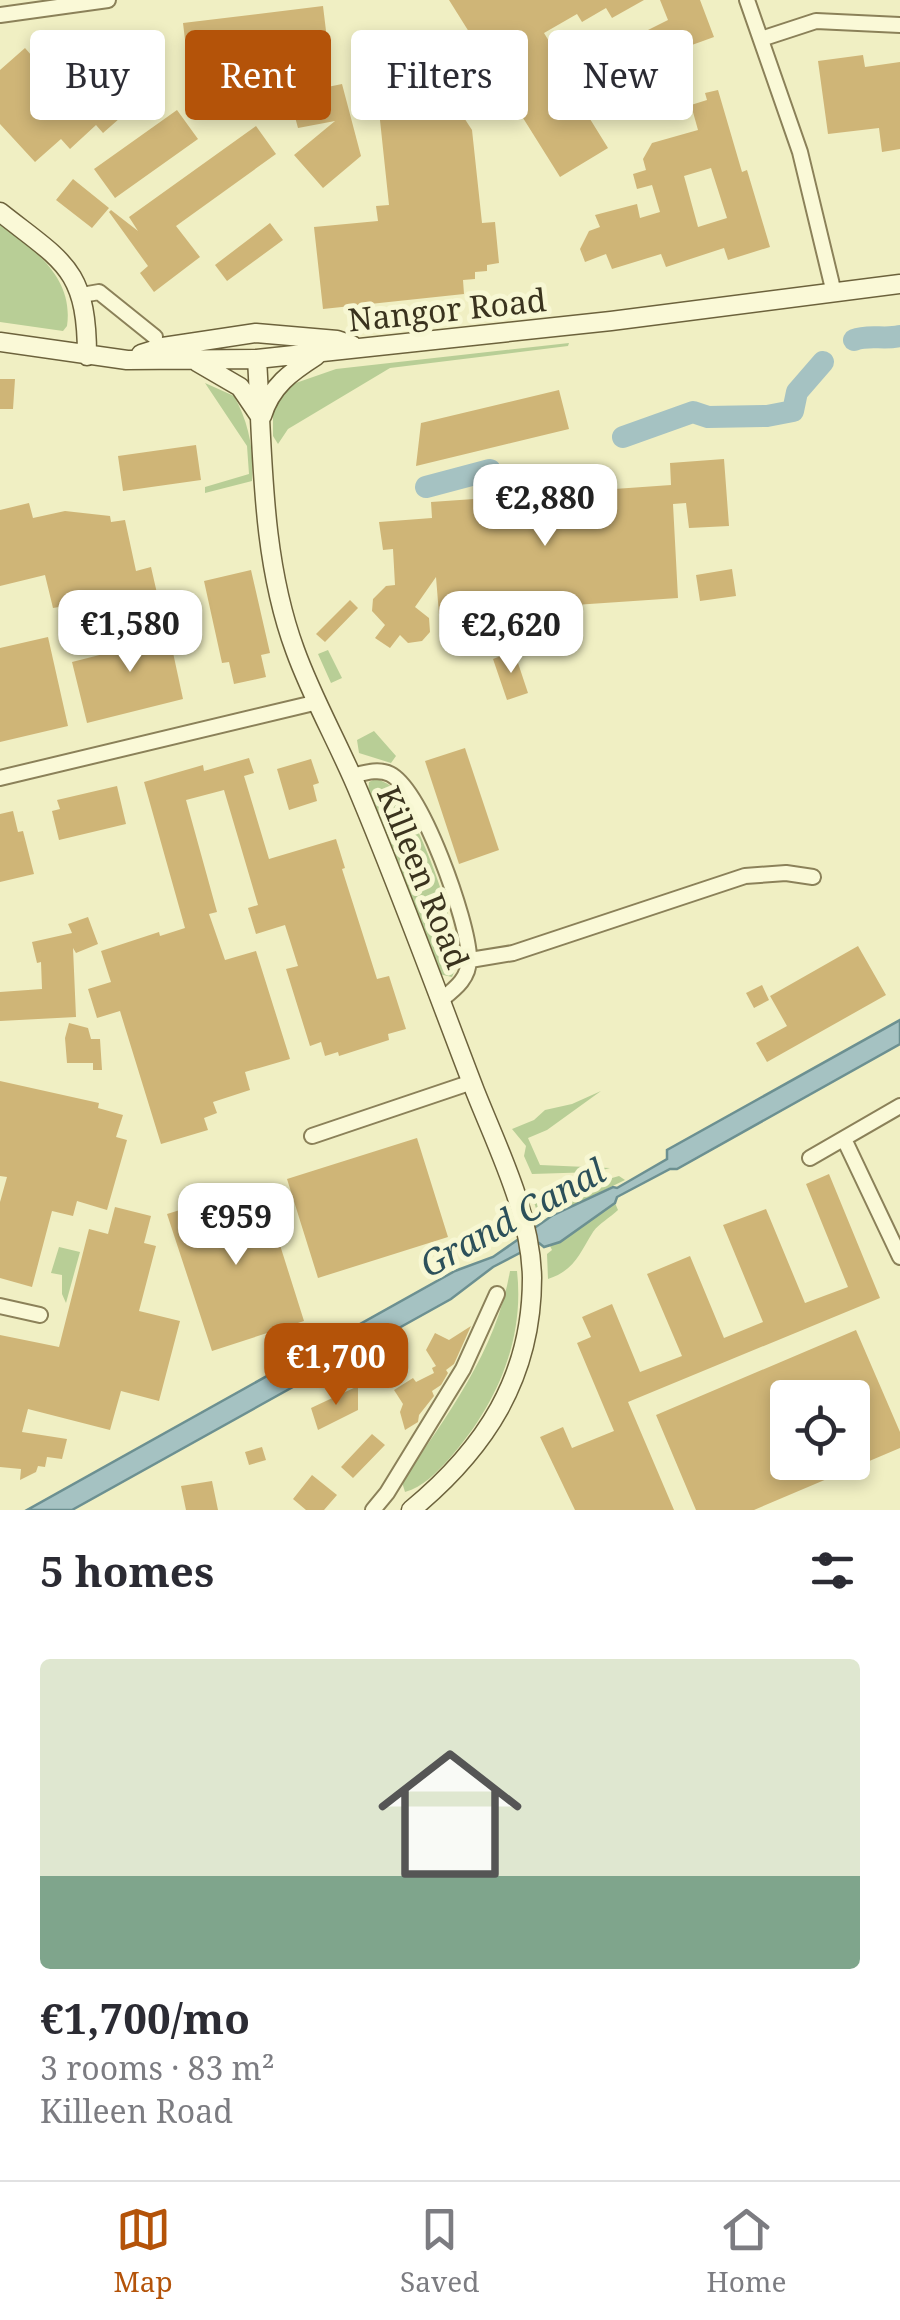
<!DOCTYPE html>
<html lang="en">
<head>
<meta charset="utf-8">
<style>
	body { margin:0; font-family:"Noto Serif",serif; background:#f7f7f7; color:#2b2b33; height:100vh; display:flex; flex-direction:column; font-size:38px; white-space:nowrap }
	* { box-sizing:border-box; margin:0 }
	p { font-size:32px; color:#7c7c81 }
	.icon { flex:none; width:55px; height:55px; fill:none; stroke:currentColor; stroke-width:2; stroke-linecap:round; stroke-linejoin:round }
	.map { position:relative; height:1510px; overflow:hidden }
	.side { display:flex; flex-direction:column; background:#fff; flex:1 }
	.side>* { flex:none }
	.hud { position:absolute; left:30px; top:30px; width:840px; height:90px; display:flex; gap:20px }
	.buttons { position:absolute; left:770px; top:1380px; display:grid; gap:20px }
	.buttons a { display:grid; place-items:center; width:100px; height:100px; border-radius:10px; background:#fff; box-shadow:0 5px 15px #0003; font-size:50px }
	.price { position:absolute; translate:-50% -85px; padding:0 22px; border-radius:20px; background:#fff; color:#222; font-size:32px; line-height:65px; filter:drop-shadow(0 2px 5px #0008) }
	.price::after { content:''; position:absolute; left:50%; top:60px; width:30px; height:22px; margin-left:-15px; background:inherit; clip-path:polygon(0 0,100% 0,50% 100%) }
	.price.selected { background:#b45309; color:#fff }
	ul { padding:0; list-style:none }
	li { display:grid; align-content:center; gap:20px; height:530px; padding:0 40px }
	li+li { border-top:2px solid #e1e1e2 }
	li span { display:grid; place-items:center; height:310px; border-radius:10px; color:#555 }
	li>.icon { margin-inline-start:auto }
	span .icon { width:180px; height:180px; fill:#fffc; stroke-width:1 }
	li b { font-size:42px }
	h2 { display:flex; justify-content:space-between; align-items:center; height:120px; padding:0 40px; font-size:42px }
	.pill { padding:0 35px; border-radius:10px; background:#fff; box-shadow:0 5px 15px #0003; font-size:35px; line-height:90px }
	.pill.selected { background:#b45309; color:#fff }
	.tab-bar { display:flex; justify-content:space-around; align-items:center; height:140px; border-top:2px solid #e1e1e2; background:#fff; font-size:28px; color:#7c7c81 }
	.tab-bar a { display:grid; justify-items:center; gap:5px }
	.tab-bar .selected { color:#b45309 }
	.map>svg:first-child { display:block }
	.green { fill:#b8ce96 }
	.water { fill:#a5c2c2; stroke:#6c9091; stroke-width:2.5 }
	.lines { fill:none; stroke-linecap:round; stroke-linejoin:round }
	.river { stroke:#a5c2c2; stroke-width:22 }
	.building { fill:#cfb577; fill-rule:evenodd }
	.street-casing { stroke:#8b8159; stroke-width:18 }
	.secondary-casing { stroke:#6c623c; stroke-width:21 }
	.street { stroke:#faf9d7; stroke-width:14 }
	.secondary { stroke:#faf9d7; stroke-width:18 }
	.labels { text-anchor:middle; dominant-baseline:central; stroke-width:10; stroke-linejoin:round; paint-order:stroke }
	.street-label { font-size:32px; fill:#3a331e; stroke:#f7f7d3 }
	.water-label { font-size:35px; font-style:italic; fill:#2c505a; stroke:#f7f7d3 }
</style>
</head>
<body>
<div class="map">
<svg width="900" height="1510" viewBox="0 0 900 1510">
	<rect width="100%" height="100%" fill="#f0efc3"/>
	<!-- green -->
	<path class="green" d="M0,223C34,250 74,277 67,326L63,331L0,322Z
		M569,343L568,346L390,368L288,429L278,444L273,436V410L290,385L336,369Z
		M205,383L234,396C249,423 254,450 252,481L205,493V487L249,474L247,446Z
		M328,650L342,678L331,683L318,654Z
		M374,731L396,756L391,763L359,753L357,740Z
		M377,778C384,783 389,783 395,790C419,820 469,946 452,977L439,974L368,792L369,782Z
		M601,1091L547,1130L528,1138L540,1165L610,1168L595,1172L532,1174L524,1156L526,1146L512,1129L534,1120L545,1110L572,1104Z
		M619,1176L625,1180L553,1215L584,1186Z
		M580,1186L540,1221L533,1199L538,1193Z
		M615,1203L618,1210C610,1218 599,1223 593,1232C579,1254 575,1270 548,1279L547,1254L552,1250L550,1246Z
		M59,1247L80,1252L66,1303L62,1294V1275L51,1273Z
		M510,1271H517C525,1342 495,1407 449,1459C436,1473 423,1487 405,1492L402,1482C447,1415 496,1352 510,1271Z"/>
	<!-- water -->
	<path class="water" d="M900,1020V1044L677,1169H670L617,1197L615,1203L560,1242L544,1247L539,1243L493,1267L451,1299L72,1510H27L455,1271L493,1257L553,1215L613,1187L617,1188L667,1159V1150Z"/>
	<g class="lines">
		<!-- river -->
		<path class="river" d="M854,340C869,334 884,340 900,336
			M623,437L693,412L708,417L767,416L793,411L797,392L823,362
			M426,487L490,470"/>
	</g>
	<!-- building -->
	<path class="building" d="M449,0H644L612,18L606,8L582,22L577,14L544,33L558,56L552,60L571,89L609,69L605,62L628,49L624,42L668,20L660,0H700L714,37L667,54L671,61L646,74L649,79L621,94L625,100L590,119L608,148L560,177Z
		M323,6L330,64L190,81L183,23Z
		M410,35L472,130L482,223L495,222L499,263L487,265V271L475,272V279L463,280L464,294L323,309L314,227L378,221L376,206L389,205L377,92H365L359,40Z
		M65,41L128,111L103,133L96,125L70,149L61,139L35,162L0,124V70L25,48L39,64Z
		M863,55L865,67L900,62V149L882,152L879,128L828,134L818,61Z
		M342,84L361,156L323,188L294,155L335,121L298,128L289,95Z
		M718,90L742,172L747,170L770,247L728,260L724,248L666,267L661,254L612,269L606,254L585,262L580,249L589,231L600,227L595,215L637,204L640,218L660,212L652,185L637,189L633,174L646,170L643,159L652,143L698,130L691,105L707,100L705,93ZM711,168L727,218L698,227L684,176Z
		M177,110L198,139L115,198L94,169Z
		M256,126L276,154L176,226L200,257L154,292L140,273L148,266L109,212L111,210L138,231L129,217Z
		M73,179L109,208L92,228L56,200Z
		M270,223L283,240L227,281L215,265Z
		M0,379H15L13,409H0Z
		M559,390L569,429L416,466L421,423Z
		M196,445L201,480L123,491L118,456Z
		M724,459L729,526L689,528L686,503L673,504L678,598L439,614L436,577L415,607L429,618L430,632L422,641L408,643L400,635L390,648L375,638L385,625L372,611L373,599L386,586L395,585L393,549L383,550L379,522L432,518L431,502L671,485L670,463Z
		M29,503L33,518L65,511L110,516L111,522L125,520L136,571L151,567L159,602L118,611L116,604L62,617L59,607L53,608L45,575L0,586V510Z
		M732,569L736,596L700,601L696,575Z
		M251,570L270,653L261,655L266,677L234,684L229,662L222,663L204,581Z
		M350,600L358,608L325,642L316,634Z
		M166,620L183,699L87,723L72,662L123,649L119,632Z
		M48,637L68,726L0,742V648Z
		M514,651L528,693L507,700L493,659Z
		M465,748L499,850L459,864L425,761Z
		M249,758L254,773L244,776L269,859L336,839L345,868L342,869L377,979L389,976L406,1029L388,1034L389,1040L339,1056L338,1052L325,1056L321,1042L310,1046L286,969L298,966L285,925L256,934L248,908L258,905L224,790L186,800L217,912L209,914L225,960L256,951L290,1059L245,1072L250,1090L213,1102L217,1113L204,1118L208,1130L161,1144L120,1011L97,1018L88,989L111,982L101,951L159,932L160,936L185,928L144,782L203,765L204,771Z
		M311,759L319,783L313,785L317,801L289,810L277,769Z
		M117,786L126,824L59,840L52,811L60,809L57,800Z
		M13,811L18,832L23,831L34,874L0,882V814Z
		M88,917L98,944L76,953L73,948L76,1017L0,1021V992L42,989L41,962L37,963L32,942L72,933L68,924Z
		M858,946L886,995L767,1062L756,1043L787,1026L770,996Z
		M762,985L769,1000L754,1008L746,993Z
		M69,1023L88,1028L91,1039H100L102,1070H93V1063H67L65,1038Z
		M0,1081L99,1103L98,1108L123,1115L116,1137L127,1140L107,1210L77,1201L73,1216L52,1211L32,1287L0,1278V1202L7,1177L0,1176Z
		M417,1138L448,1237L318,1278L287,1179Z
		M829,1174L880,1298L628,1402L674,1510H575L540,1437L563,1427L572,1448L614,1431L577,1343L591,1337L582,1317L612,1304L640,1372L682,1356L647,1274L690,1256L724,1338L763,1322L723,1225L766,1209L805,1303L848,1287L806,1184Z
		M261,1185L304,1321L212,1351L167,1214Z
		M115,1207L151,1216L144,1243L156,1246L139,1311L180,1321L159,1401L121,1391L110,1430L28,1409L22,1432L67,1439L62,1459L47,1457L45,1467L38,1466L36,1472L20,1480L21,1469L0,1467V1335L59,1347L89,1229L108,1234Z
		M471,1326L454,1364L446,1370L448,1373L441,1385L432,1391L434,1396L419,1415L418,1422L405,1430L400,1412L403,1404L394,1390L413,1378L416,1382L434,1373L432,1368L436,1366L426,1350L435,1333L449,1340Z
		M856,1330L900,1432V1448L754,1510H696L656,1415ZM788,1398H852V1462H788Z
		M358,1386V1410L318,1430L311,1408Z
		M372,1434L385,1445L353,1478L341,1467Z
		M262,1447L266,1460L249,1465L245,1452Z
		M312,1475L337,1495L324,1510H306L293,1499Z
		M212,1481L218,1510H186L181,1486Z"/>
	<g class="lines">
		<defs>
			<path id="street" d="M747,0L800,152L834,293
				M0,15L108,0
				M761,39L816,21L900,25
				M82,295L99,292L155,337
				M352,776C364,773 378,768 390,774C422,790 468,921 469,957C470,978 455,989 441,1000
				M0,778L318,702
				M470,960L513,953L745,876L786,873L813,877
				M312,1136L472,1082
				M844,1139L900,1257
				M810,1158L900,1106
				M0,1306L40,1315
				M373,1510L387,1493L463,1369L497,1294"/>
			<path id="secondary" d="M0,212C63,262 87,268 87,356
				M0,342L127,360L257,359L611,321L900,284
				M141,354L163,347L256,333L337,340L352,345
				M257,359C263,456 261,558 295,650C313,700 340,746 360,795C401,893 437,992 475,1091C498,1149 531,1214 532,1278C532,1378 485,1449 411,1510
				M197,362L240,387L259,415
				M262,416C271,386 291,372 316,356"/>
		</defs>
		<!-- street casing -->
		<use href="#street" class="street-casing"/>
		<!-- secondary casing -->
		<use href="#secondary" class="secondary-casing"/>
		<!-- street -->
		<use href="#street" class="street"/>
		<!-- secondary -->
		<use href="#secondary" class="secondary"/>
	</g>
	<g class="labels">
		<!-- street labels -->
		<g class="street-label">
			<text transform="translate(447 309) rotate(-6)">Nangor Road</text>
			<text transform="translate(424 877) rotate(68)">Killeen Road</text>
		</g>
		<!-- water labels -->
		<g class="water-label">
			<text transform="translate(512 1217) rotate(-29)">Grand Canal</text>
		</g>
	</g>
</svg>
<div class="buttons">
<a><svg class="icon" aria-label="locate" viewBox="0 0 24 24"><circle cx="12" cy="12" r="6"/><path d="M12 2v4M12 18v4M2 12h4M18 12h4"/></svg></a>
</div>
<b class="price" style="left:545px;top:549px">€2,880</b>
<b class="price" style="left:130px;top:675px">€1,580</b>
<b class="price" style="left:511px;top:676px">€2,620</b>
<b class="price" style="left:236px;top:1268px">€959</b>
<b class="price selected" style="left:336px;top:1408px">€1,700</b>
<div class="hud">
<a class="pill">Buy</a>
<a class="pill selected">Rent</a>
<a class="pill">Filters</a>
<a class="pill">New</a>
</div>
</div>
<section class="side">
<h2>5 homes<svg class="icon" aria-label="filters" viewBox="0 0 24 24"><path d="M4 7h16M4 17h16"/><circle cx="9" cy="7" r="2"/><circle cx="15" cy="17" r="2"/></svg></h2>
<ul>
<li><span style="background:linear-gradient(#dfe7d0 70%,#7fa58c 0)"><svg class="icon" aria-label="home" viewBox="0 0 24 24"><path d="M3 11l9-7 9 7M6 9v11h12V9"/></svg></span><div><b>€1,700/mo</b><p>3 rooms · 83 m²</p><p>Killeen Road</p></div></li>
</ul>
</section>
<nav class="tab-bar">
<a class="selected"><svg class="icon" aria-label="map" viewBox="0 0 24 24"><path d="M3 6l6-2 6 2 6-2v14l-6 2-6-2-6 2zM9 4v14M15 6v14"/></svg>Map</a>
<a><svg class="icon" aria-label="saved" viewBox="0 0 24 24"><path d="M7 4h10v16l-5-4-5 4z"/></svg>Saved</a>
<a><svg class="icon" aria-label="home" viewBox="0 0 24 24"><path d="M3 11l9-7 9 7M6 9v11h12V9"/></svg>Home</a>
</nav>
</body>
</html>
